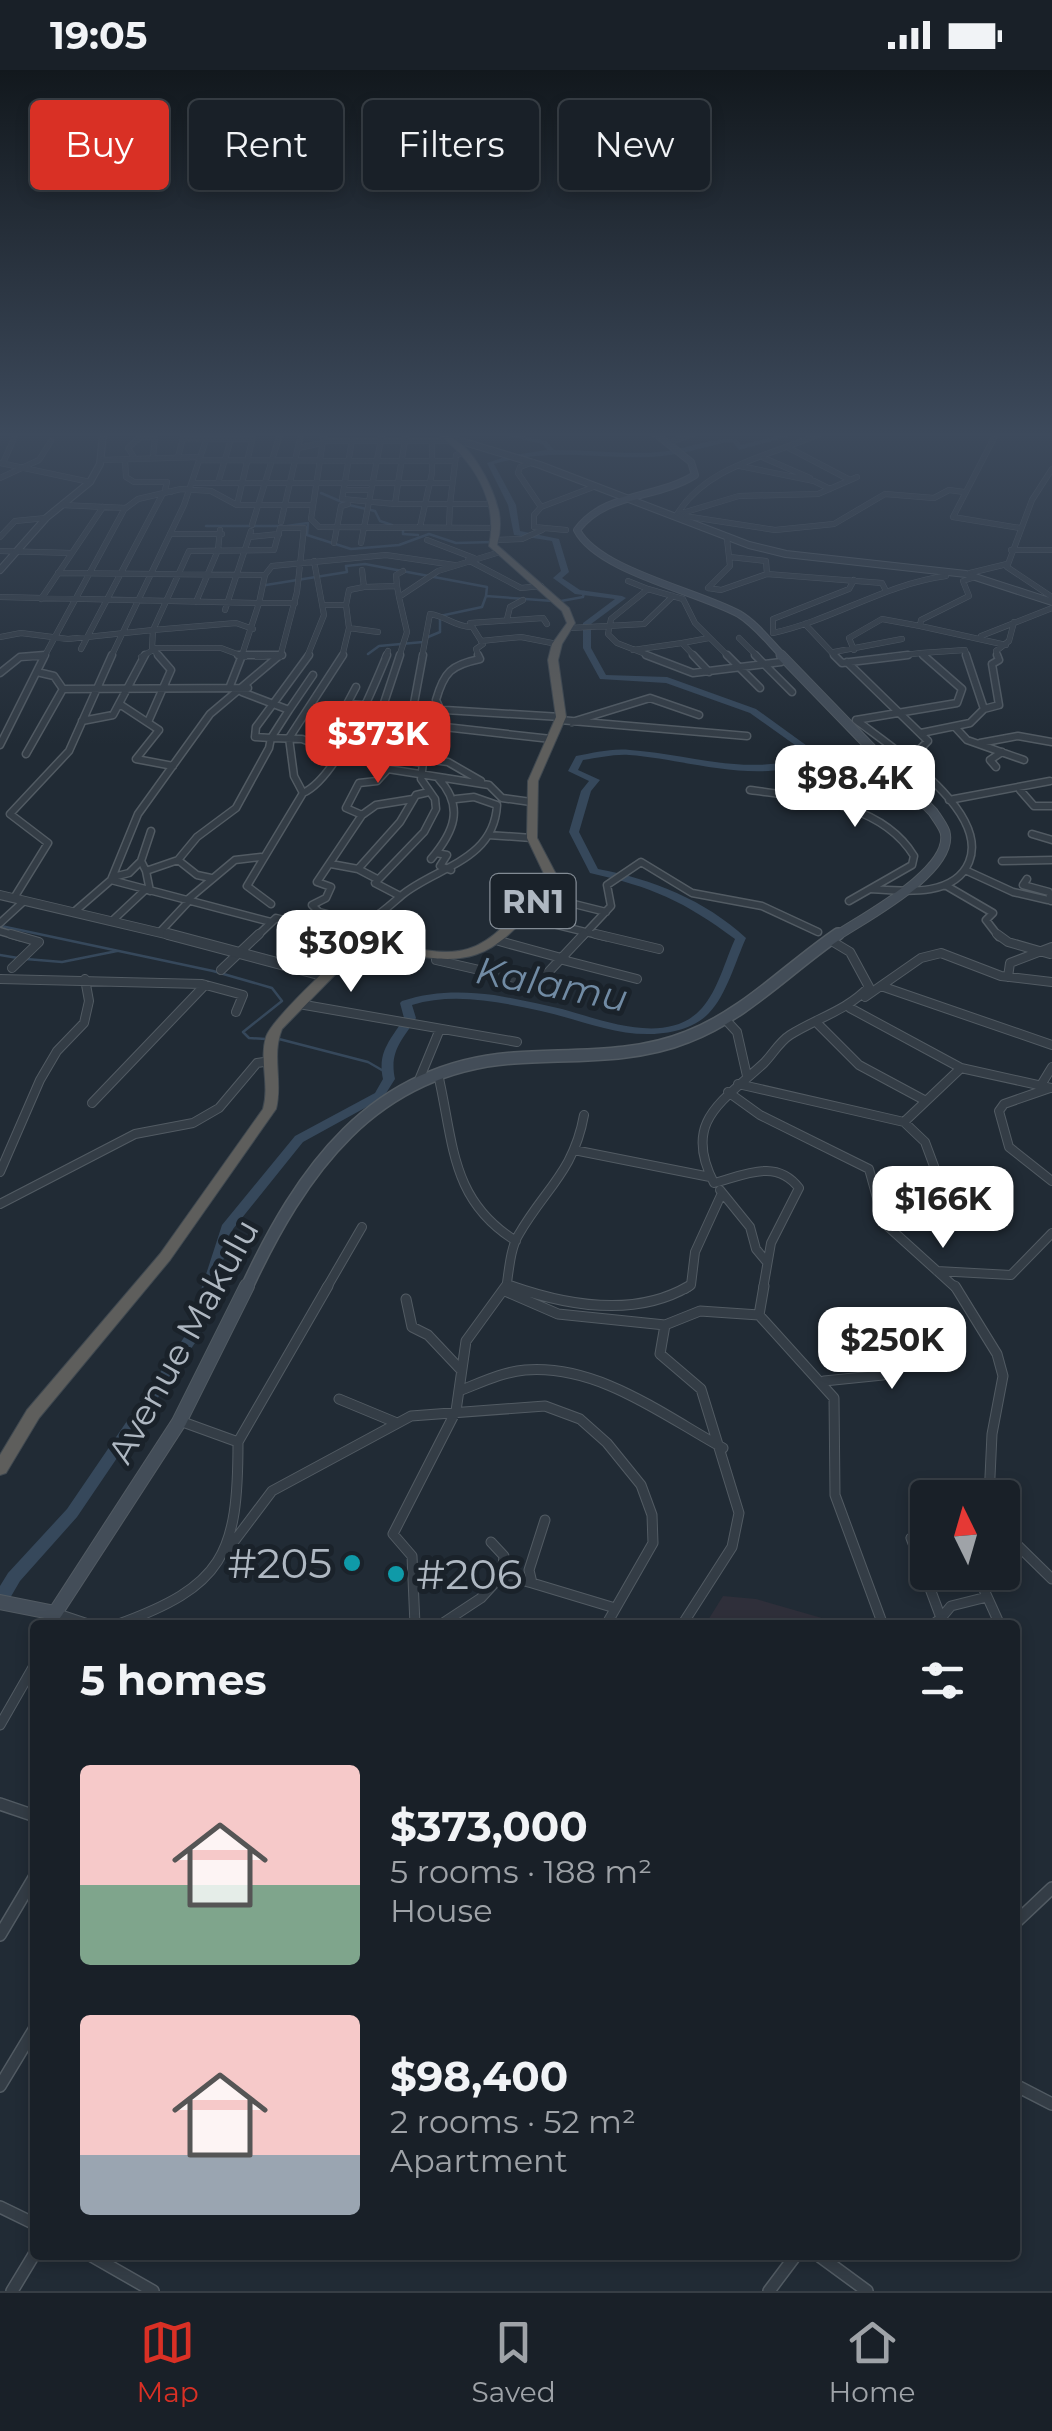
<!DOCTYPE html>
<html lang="en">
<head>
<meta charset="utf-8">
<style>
	body { margin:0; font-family:Montserrat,sans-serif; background:#222830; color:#f1f3f6; height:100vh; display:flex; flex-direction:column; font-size:38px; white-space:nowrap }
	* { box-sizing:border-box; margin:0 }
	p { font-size:32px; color:#9fa3a8 }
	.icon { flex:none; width:55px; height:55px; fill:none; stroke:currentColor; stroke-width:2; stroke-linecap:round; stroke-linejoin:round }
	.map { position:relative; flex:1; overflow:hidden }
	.panel { position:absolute; left:30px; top:1550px; width:990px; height:640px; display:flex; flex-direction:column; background:#192028; border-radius:10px; box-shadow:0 5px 15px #0003,0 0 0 2px #373e45 }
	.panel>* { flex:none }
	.guide { position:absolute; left:30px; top:30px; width:992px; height:90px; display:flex; gap:20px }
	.needle { width:65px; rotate:355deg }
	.fabs { position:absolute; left:910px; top:1410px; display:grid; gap:20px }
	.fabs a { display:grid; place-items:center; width:110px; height:110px; border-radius:10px; background:#192028; box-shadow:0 5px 15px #0003,0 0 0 2px #373e45; font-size:50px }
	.price { position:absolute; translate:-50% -85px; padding:0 22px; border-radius:20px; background:#fff; color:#222; font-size:32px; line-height:65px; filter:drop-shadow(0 2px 5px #0008) }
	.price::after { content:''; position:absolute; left:50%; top:60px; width:30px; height:22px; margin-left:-15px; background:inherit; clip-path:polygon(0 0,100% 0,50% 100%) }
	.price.active { background:#d93025; color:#fff }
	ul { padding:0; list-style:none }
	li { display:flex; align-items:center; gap:30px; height:250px; padding:0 50px }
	li span { display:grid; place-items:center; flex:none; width:280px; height:200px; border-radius:10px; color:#555 }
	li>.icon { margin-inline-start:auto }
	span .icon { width:120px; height:120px; fill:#fffc; stroke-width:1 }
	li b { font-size:42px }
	h2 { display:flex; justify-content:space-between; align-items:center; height:120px; padding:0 50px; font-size:42px }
	.pill { padding:0 35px; border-radius:10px; background:#192028; box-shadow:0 5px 15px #0003,0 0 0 2px #373e45; font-size:35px; line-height:90px }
	.pill.active { background:#d93025; color:#fff }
	.status { display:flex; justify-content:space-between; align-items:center; height:70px; padding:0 50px; background:#192028; direction:ltr }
	.status svg { height:28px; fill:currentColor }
	.menu { display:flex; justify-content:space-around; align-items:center; height:140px; border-top:2px solid #373e45; background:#192028; font-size:28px; color:#9fa3a8 }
	.menu a { display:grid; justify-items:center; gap:5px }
	.menu .active { color:#d93025 }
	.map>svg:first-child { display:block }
	.medical { fill:#2f2f3a }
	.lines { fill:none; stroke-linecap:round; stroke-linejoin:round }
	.stream { stroke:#36485b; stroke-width:2.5 }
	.river { fill:#36485b; fill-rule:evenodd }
	.minor-far4-casing { stroke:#525b63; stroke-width:6 }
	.minor-far3-casing { stroke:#525b63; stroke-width:9 }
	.minor-far2-casing { stroke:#525b63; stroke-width:10 }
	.minor-far1-casing { stroke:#525b63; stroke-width:11 }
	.minor-casing { stroke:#525b63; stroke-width:14 }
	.tertiary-far2-casing { stroke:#525b63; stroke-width:8 }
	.tertiary-far1-casing { stroke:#525b63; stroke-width:10 }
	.tertiary-casing { stroke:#525b63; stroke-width:12 }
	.secondary-far3-casing { stroke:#525b63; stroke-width:8 }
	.secondary-far2-casing { stroke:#525b63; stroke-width:11 }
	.secondary-far1-casing { stroke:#525b63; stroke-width:14 }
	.secondary-casing { stroke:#525b63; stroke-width:16 }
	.trunk-casing { stroke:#3f4850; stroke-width:2 }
	.minor-far4 { stroke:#343d46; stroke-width:5 }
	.minor-far3 { stroke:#343d46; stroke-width:6 }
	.minor-far2 { stroke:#343d46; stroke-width:8 }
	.minor-far1 { stroke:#343d46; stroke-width:9 }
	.minor { stroke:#343d46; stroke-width:11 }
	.tertiary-far2 { stroke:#343d46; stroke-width:6 }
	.tertiary-far1 { stroke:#343d46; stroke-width:8 }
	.tertiary { stroke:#343d46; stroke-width:10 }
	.secondary-far3 { stroke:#434d58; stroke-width:6 }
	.secondary-far2 { stroke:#434d58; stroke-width:9 }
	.secondary-far1 { stroke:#434d58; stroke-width:11 }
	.secondary { stroke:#434d58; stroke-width:14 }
	.trunk { fill:#5e5e5c; fill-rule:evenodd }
	.culture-dot { fill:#0f9aa8; stroke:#1a222a; stroke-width:4 }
	.labels { text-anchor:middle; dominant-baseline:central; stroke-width:10; stroke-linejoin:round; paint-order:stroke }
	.shield { fill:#1a222a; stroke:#828b94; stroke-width:2.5 }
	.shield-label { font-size:32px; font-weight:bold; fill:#afb8c2 }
	.street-label { font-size:35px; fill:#afb8c2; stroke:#1a222a }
	.water-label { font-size:38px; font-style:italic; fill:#718ba4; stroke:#1a222a }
	.near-poi-label { font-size:42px; fill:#afb8c2; stroke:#1a222a; text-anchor:end }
</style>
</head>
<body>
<div class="status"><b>19:05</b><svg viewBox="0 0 49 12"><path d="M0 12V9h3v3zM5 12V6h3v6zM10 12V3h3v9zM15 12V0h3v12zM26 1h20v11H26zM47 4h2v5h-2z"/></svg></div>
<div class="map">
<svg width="1052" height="2221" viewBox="0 0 1052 2221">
	<rect width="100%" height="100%" fill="#212b35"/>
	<!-- medical -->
	<path class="medical" d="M723,1526L756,1529L846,1555H705Z"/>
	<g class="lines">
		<!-- stream -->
		<path class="stream" d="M321,423L342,432
			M349,435L375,441L380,451L392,455
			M206,456H279
			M287,456L308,453L307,465L351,479L399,475L429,464L456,473L493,472
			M403,458V464L418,465
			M266,515L347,502L346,496L365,494L487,517L486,526L553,531
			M561,531L583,527L584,522
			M428,567L440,562V546L482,537L486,526
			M368,584L379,576L423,572
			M1,856L213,901L272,918L282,931L243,962L249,968L266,969
			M0,885L18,888
			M26,889L62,892L117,881
			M279,969L368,992L387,1003"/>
		<!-- river -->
		<path class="river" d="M499,364H514L546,371L554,380C589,379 624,385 659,382C685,380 713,366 738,370L741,375L785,364H797L739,380L733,373L727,372C702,378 676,386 650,387C594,389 551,377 494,394L516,435L520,461L559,469L569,502L562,508L580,520L622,526L626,528L591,554V578L606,605L667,607L756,639L821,686C767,719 688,689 629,685C614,684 598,688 583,690L578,700L600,710L591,721L579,762L598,799C652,809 705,830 746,868C736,890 726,926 709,943C700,953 687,958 675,961C628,972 586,951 541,941C499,932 454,922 412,935L416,948C402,971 389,981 395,1009L383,1028L303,1072L233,1159L199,1267L77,1447L20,1511L6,1535L0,1536V1516L8,1503L67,1439L187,1263L222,1155L295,1066L375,1023L383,1009C377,981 391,970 404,948L400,933L402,931C433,921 462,921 494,925C517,929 540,934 562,939C602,950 668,977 702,938C718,920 725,891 735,869C684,831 652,817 590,803L569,762L581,721L589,711L568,701L576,686C593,683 612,678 630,680C690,684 751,708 809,685L750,643L666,613L600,609L583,578V553L615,529L575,524L553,508L561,501L552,471L514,465L508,435L487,393L508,386L547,380L542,374Z"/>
		<defs>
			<path id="minor-far4" d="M324,364L311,449L319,457L496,458
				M406,364L398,413H452
				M996,364L953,447L1020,458
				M352,370L342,429L395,434
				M323,371H453
				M668,373L693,364
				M298,378L322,373
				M789,378L850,410
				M463,383L456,385L450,434H494
				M178,387L183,368L252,369
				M764,388L810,408
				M135,389L128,378L140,367H155L153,387
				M101,390L200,387
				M125,390L126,407L134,412H167L165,420L171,422
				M199,390L455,391
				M533,392L520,397L518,403L541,437L596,416
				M0,393L90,412
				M3,393L16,364
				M740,396L814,411L830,419
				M1052,399L1032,430L1007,497L1052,527
				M0,408L39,390L51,371
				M193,413H398L395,434H450L449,457
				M218,413L231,369
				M344,420H371
				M62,435L126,438L138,429L181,419L211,421L237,435H312
				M237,435L253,366
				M541,437L534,445V457L566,460
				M679,444L739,426L818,424L857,407
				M678,445L775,460L834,454L885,424L934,428L949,420L964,422
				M676,446C706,395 768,387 819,364
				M281,452L301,364
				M252,455L280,364
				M420,457L432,403V371
				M170,464H222
				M0,467L15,451L46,448
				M249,467L279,464
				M427,470L474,488
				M494,470L522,469L542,460
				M334,473L341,436L348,434
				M361,473L382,364
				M1011,480H1052
				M0,481L72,483
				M730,487L766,491L767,504
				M468,490L521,518L541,516
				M58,503L265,505L272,496L386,485L454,495
				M970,503L1007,494
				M265,505L259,533H295
				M975,507L963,511L969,526L921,550L920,556L1006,575
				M628,511L648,519L611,549L608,564L617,573L653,587
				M397,516L396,505L403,501
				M364,517L397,516L399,527
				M708,518L721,520L767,504L882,513L886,521
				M708,518L730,496L727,469
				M648,519L683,529L695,553L729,587
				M0,527L259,533L242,585
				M41,529L103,437
				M196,532L218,480L220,460
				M324,535H346L349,558L342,587
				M346,535L349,520L364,517L362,500
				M225,540L251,461
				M507,549L510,537L523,530
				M805,554L836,587
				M349,558L378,562
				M570,558L644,554L673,526
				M153,560L236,553L253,559
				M153,560L189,481L274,480L280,458H304L297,522L280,587
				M773,563C833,550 885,514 946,506
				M773,563V549L849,519L854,510
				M981,566L1052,538
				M0,567L21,563L68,569L153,560L152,578L160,587
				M739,568L758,587
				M481,571L521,567L557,574
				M152,578H221L245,587
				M81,579L162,425
				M633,580L682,573
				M854,580L849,568L882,549L920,556
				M834,582L902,569
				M921,583L965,580L967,587
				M20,587H44L125,438
				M111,587L184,435L208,364
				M141,587L153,580
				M257,587L282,585
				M307,587L324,545L314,491
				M385,587L388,581
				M399,587L407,562L399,527L438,501L500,482
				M422,587L430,544C446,546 455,557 471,557
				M479,587L476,579L483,574L470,553L543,548L547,554
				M695,587L682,573L709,568
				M888,587L921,583L926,587
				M998,587L996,581L1009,571L1014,552"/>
			<path id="minor-far3" d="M238,585H282
				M646,585L693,603L781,592
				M693,585L709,602
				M727,585L760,618
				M755,585L792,622
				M834,585L842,593L908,585
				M847,592L928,671L908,691
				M37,602L54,606L63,619L248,618
				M0,603L20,587L45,585
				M230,616L241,588
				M356,617L347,634L561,647
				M242,622L289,640L271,668L302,669L328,679L423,693L421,709L435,729L436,739L424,762L375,813L400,826
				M121,635L159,660L136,689L173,696
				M382,639L400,585
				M984,639L999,635L992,594L999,590L997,585
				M289,640L313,605
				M441,641L436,630C444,602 451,595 480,589L478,585
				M560,650L747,666
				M856,650L957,633L962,619L923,585
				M856,650C891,677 990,741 969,792C954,828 902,821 871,819
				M82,651L113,645L145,585
				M148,652L171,600L158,585
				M572,652L650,628L699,645
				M409,653L551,669
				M956,658L967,670L1024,690
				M921,663L970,653L984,639L966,585
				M980,673L1018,666L1052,672
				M0,675L44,587
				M26,684L63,619
				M392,686L412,644L423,585
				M426,689L448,692L481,711
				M426,689L437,657
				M996,697L990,690L1002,682
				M850,707L871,701
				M750,720C807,728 881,732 914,786L912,795L849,831
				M1020,720L1034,736H1052
				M303,723C337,708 372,621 387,585
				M802,728L790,710L792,705L842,691L871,701
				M949,730L1050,711
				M362,745L376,735L413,729
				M1032,764L1052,770
				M488,765L532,768
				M436,783L447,785L440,796L451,800
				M431,789C454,762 465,737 438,708
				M178,790L197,805L211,808
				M1002,791L1052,790
				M331,794L358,799L377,809
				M358,799L400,752L416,725L429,722
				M965,800L1013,822L1048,830
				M146,801L141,791L151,761
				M113,807L129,803L141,791
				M1027,809L1023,815L1049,822L1051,831
				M111,810L271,852
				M945,815L993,843L986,850L999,867
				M150,821L146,801L178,790L197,767L236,738L269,678L271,668L255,667L256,657L309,585
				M538,825L606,842
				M14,828L48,773L10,744L69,681L112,585
				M186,831L235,790L261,787
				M271,834L247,816L303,723L294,706L289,668L343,585
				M74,842L111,810L138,744L210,644L280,585
				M520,846L606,867
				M112,851L145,820
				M0,853L24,831
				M363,853L319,842L312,835L326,828L331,817L317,812L362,745L346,738L359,713L377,711L388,699L489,715L502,728L531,732
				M0,861L20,867
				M160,862L188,832
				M256,867L276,848L349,867
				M363,867V853C380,845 388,837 402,825C436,797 494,791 497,735L474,727L456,729
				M582,867L611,836L607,815L641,792L692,823L762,836L818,862"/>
			<path id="minor-far2" d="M11,864L39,872L12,898
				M339,864L363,870V864
				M596,864L659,879
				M997,864L1008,872L1050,884
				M499,871L565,889
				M436,890L531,912L541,910L584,864
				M563,890L637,909
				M221,900L259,864
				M1008,907L1010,893L1052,877
				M0,909L202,914L243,925L236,942
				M881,916L1052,975
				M865,927L921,888L941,883L1001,906L1052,912
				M299,934L517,972
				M850,938L961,998
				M725,949L737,962L747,1006
				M818,954L859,995L926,1031
				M438,1004C454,1073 450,1130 516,1171
				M419,1010L440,959
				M738,1014L904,1052L961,998L1052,1018
				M1041,1015L1052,997
				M1050,1018L1004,1034L999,1041L1009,1077L1052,1111
				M728,1022L760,1045L869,1099L884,1153L957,1219
				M92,1033L205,915
				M904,1052L925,1072L944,1123
				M574,1080L710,1107
				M0,1102L40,1010L57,981L84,953L89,931L85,909
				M720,1120L750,1157L756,1179L766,1191
				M0,1134L135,1064L193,1053L219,1038L257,993L271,991
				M937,1201L1011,1205L1052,1163
				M508,1215L519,1219
				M326,1219L362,1157
				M506,1219C509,1202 510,1178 519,1164C545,1119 574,1101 584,1045
				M685,1219L691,1215L695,1182L722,1123
				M763,1219L771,1173L799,1118C776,1088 745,1105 714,1113C682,1051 722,1032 764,993C773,984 779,972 790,965C817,948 846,941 869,917L850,882L830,870"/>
			<path id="minor-far1" d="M511,1216C568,1236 635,1248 689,1216
				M955,1216L997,1284L1003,1306L992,1364L989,1428
				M505,1221L558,1244L665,1255
				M406,1229L412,1257L428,1265L461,1300
				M759,1245L834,1328L835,1425L883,1555
				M824,1311L883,1305L944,1277
				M459,1321C480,1313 502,1302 525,1300C598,1294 663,1345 723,1378
				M339,1329L397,1353
				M238,1372L328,1216
				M545,1450L529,1500L532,1513L615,1538
				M928,1458L911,1468L941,1548L932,1555
				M1002,1460L1052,1509
				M491,1472L504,1486L502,1505L532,1513
				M229,1478L272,1421L411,1346L545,1336L580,1349L607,1373L641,1415L652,1445L653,1473L606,1555
				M976,1502L1000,1555
				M941,1548L951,1536L987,1527
				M51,1555L55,1543L91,1555
				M116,1555C224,1516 238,1485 238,1372L180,1351
				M415,1555L412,1486L393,1464L456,1341L466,1271L506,1216
				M440,1555L481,1528L502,1505
				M682,1555L732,1477L739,1443L701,1319L660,1284L665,1255L700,1241L759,1245L764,1216
				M1015,1587V1591
				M0,1655L35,1594"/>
			<path id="minor" d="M0,1734L35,1746
				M1015,1853L1052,1818
				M0,1865L35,1806
				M1015,2015L1052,2034
				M0,2016L35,1958
				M0,2137L35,2154
				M90,2185L153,2221
				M818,2185L867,2221
				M12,2221L35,2183
				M769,2221L796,2185"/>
			<path id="tertiary-far2" d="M451,368L540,395L749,475L786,484L966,504L1052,532
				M0,500L46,448L90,412L100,394L103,364"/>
			<path id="tertiary-far1" d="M0,825L178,867"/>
			<path id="tertiary" d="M168,864L326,906"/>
			<path id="secondary-far3" d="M656,364L691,392L695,405C657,429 605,422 577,460C598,501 697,521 739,544C756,554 770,573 784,587"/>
			<path id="secondary-far2" d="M781,585L933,742C937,748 943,756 945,762C955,801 861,849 835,867"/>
			<path id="secondary-far1" d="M246,1219C301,1101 372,998 514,988C571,984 633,989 687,967C745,945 788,898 838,864"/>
			<path id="secondary" d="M0,1532L55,1543L179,1352L247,1216"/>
			<path id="trunk" d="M438,364C468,364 494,417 499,443C501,454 500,464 497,475L569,538L575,553L562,574L558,590L566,647L538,711L537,768L558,808C490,896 472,902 365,874L282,959C271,985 283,1012 276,1039L170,1190L39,1348L6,1403L0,1405V1385L27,1340L160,1184L263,1039C270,1015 259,990 266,967C272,948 341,886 359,868L363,866C468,893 477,893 546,808L527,768L528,711L556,647L548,590L552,574L567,553L562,541L489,476C499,430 473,390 438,364Z"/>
		</defs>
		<!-- minor-far4 casing -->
		<use href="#minor-far4" class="minor-far4-casing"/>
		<!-- minor-far3 casing -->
		<use href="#minor-far3" class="minor-far3-casing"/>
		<!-- minor-far2 casing -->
		<use href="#minor-far2" class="minor-far2-casing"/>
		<!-- minor-far1 casing -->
		<use href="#minor-far1" class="minor-far1-casing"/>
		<!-- minor casing -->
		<use href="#minor" class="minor-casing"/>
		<!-- tertiary-far2 casing -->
		<use href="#tertiary-far2" class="tertiary-far2-casing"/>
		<!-- tertiary-far1 casing -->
		<use href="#tertiary-far1" class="tertiary-far1-casing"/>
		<!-- tertiary casing -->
		<use href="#tertiary" class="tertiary-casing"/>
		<!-- secondary-far3 casing -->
		<use href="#secondary-far3" class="secondary-far3-casing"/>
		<!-- secondary-far2 casing -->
		<use href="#secondary-far2" class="secondary-far2-casing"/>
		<!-- secondary-far1 casing -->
		<use href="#secondary-far1" class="secondary-far1-casing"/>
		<!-- secondary casing -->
		<use href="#secondary" class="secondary-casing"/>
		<!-- trunk casing -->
		<use href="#trunk" class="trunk-casing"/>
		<!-- minor-far4 -->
		<use href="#minor-far4" class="minor-far4"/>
		<!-- minor-far3 -->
		<use href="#minor-far3" class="minor-far3"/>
		<!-- minor-far2 -->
		<use href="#minor-far2" class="minor-far2"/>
		<!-- minor-far1 -->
		<use href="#minor-far1" class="minor-far1"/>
		<!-- minor -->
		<use href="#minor" class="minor"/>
		<!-- tertiary-far2 -->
		<use href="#tertiary-far2" class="tertiary-far2"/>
		<!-- tertiary-far1 -->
		<use href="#tertiary-far1" class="tertiary-far1"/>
		<!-- tertiary -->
		<use href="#tertiary" class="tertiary"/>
		<!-- secondary-far3 -->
		<use href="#secondary-far3" class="secondary-far3"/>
		<!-- secondary-far2 -->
		<use href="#secondary-far2" class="secondary-far2"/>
		<!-- secondary-far1 -->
		<use href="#secondary-far1" class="secondary-far1"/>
		<!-- secondary -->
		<use href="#secondary" class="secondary"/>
		<!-- trunk -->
		<use href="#trunk" class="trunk"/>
	</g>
	<!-- sky -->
	<linearGradient id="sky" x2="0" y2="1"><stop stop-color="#12181d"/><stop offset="0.54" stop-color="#3d4a5c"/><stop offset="1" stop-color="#3d4a5c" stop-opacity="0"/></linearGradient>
	<rect width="1052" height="675" fill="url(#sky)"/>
	<!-- markers -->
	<g class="culture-dot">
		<circle cx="352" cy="1493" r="10"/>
		<circle cx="396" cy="1504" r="10"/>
	</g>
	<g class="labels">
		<!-- shield labels -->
		<rect class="shield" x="490.5" y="804" width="85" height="54" rx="8"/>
		<g class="shield-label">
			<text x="533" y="831">RN1</text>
		</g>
		<!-- street labels -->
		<g class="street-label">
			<text transform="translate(183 1271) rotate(-61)">Avenue Makulu</text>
		</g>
		<!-- water labels -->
		<g class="water-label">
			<text transform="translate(552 914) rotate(11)">Kalamu</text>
		</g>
		<!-- near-poi labels -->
		<g class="near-poi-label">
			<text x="332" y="1493">#205</text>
			<text x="416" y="1504" text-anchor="start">#206</text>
		</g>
	</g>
</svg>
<div class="fabs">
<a><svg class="needle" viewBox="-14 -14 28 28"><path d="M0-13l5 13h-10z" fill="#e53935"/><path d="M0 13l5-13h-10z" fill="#9fa3a8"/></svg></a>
</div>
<b class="price active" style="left:378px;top:716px">$373K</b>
<b class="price" style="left:855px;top:760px">$98.4K</b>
<b class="price" style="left:351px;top:925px">$309K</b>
<b class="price" style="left:943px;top:1181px">$166K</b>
<b class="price" style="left:892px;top:1322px">$250K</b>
<div class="guide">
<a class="pill active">Buy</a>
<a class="pill">Rent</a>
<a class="pill">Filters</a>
<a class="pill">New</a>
</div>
<section class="panel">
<h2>5 homes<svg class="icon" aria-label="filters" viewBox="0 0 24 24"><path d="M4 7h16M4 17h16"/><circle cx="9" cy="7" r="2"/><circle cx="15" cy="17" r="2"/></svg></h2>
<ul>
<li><span style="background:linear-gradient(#f6c9c9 60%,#7fa58c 0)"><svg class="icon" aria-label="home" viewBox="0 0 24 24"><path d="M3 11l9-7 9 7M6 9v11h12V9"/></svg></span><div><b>$373,000</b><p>5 rooms · 188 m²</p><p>House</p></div></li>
<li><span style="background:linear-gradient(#f6c9c9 70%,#9aa5b1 0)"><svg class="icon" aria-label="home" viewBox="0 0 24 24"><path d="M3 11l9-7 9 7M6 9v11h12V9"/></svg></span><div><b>$98,400</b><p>2 rooms · 52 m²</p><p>Apartment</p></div></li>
</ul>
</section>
</div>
<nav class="menu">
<a class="active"><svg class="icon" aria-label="map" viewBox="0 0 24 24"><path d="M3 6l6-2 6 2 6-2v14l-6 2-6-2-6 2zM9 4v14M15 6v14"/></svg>Map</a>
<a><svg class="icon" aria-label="saved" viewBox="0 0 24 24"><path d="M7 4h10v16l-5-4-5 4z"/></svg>Saved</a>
<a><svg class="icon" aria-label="home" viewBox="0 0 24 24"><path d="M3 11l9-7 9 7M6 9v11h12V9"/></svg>Home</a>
</nav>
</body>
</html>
